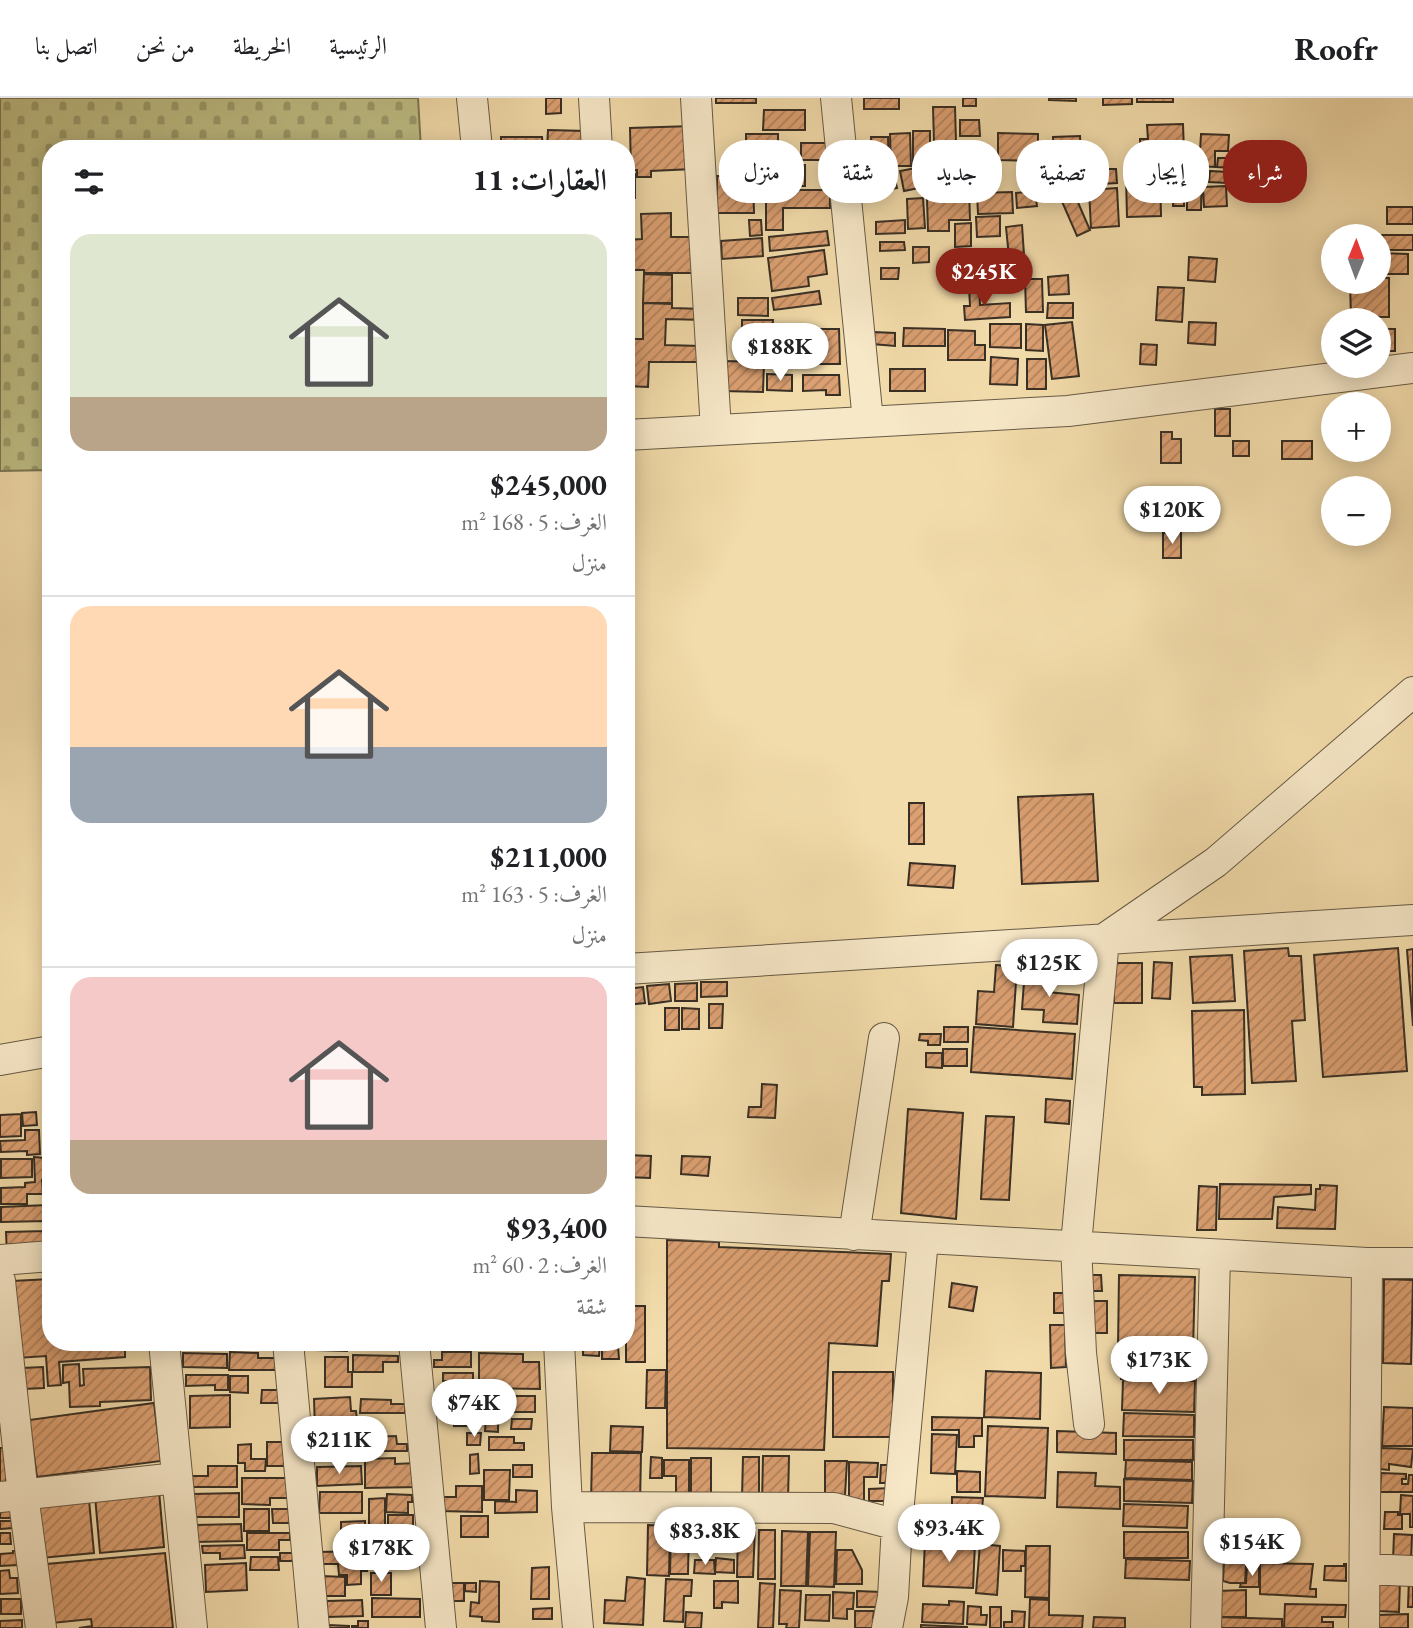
<!DOCTYPE html>
<html lang="ar">
<head>
<meta charset="utf-8">
<style>
	body { margin:0; font-family:"EB Garamond",Amiri,serif; background:#f6f6f6; color:#202124; direction:rtl; height:100vh; display:flex; flex-direction:column; font-size:26px; white-space:nowrap }
	* { box-sizing:border-box; margin:0 }
	p { font-size:23px; color:#757577 }
	.icon { flex:none; width:38px; height:38px; fill:none; stroke:currentColor; stroke-width:2; stroke-linecap:round; stroke-linejoin:round }
	.map { position:relative; flex:1; overflow:hidden; direction:ltr }
	.sheet { position:absolute; left:42px; top:42px; width:593px; height:1211px; display:flex; flex-direction:column; background:#fff; border-radius:28px; box-shadow:0 4px 18px #0003; direction:rtl }
	.sheet>* { flex:none }
	.hud { position:absolute; left:656px; top:42px; width:651px; height:63px; direction:rtl; display:flex; gap:14px }
	.needle { width:46px; rotate:1deg }
	.controls { position:absolute; left:1321px; top:126px; display:grid; gap:14px }
	.controls a { display:grid; place-items:center; width:70px; height:70px; border-radius:50%; background:#fff; box-shadow:0 4px 18px #0003; font-size:35px }
	.price { position:absolute; translate:-50% -60px; padding:0 16px; border-radius:24px; background:#fff; color:#222; font-size:23px; line-height:46px; filter:drop-shadow(0 2px 4px #0008) }
	.price::after { content:''; position:absolute; left:50%; top:42px; width:21px; height:16px; margin-left:-10px; background:inherit; clip-path:polygon(0 0,100% 0,50% 100%) }
	.price.active { background:#8f2418; color:#fff }
	ul { padding:0; list-style:none }
	li { display:grid; align-content:center; gap:14px; height:371px; padding:0 28px }
	li+li { border-top:2px solid #e0e0e0 }
	li span { display:grid; place-items:center; height:217px; border-radius:21px; color:#555 }
	li>.icon { margin-inline-start:auto }
	span .icon { width:126px; height:126px; fill:#fffc; stroke-width:1 }
	li b { font-size:30px }
	h2 { display:flex; justify-content:space-between; align-items:center; height:84px; padding:0 28px; font-size:30px }
	.tag { padding:0 24px; border-radius:28px; background:#fff; box-shadow:0 4px 18px #0003; font-size:24px; line-height:63px }
	.tag.active { background:#8f2418; color:#fff }
	header { display:flex; align-items:center; gap:42px; box-sizing:border-box; height:98px; padding:0 35px; background:#fff; border-bottom:2px solid #e0e0e0 }
	header strong { font-size:33px }
	nav { display:flex; gap:38px; margin-inline-start:auto; font-size:24px }
	.map>svg:first-child { display:block }
	.cemetery { fill:url(#cemetery-stones); stroke:#7c7755; stroke-width:2 }
	.building { fill:url(#building-hatch); stroke:#382f24; stroke-width:2 }
	.lines { fill:none; stroke-linecap:round; stroke-linejoin:round }
	.minor-casing { stroke:#675a46; stroke-width:32 }
	.minor { stroke:#f7e8c8; stroke-width:30 }
</style>
</head>
<body>
<header>
<strong>Roofr</strong>
<nav><a>الرئيسية</a><a>الخريطة</a><a>من نحن</a><a>اتصل بنا</a></nav>
</header>
<div class="map">
<svg width="1413" height="1530" viewBox="0 0 1413 1530">
	<defs>
		<pattern id="cemetery-stones" width="16" height="16" patternUnits="userSpaceOnUse" patternTransform="scale(1.75)"><rect width="16" height="16" fill="#bfbf86"/><path d="M2 7V4a2 2 0 0 1 4 0v3zM10 15v-3a2 2 0 0 1 4 0v3z" fill="#9c9c6d"/></pattern>
		<pattern id="building-hatch" width="6" height="6" patternUnits="userSpaceOnUse" patternTransform="scale(1.75)"><rect width="6" height="6" fill="#dca072"/><path d="M-1 1l2-2M0 6l6-6M5 7l2-2" fill="none" stroke="#b3835d"/></pattern>
	</defs>
	<rect width="100%" height="100%" fill="#f3dcab"/>
	<filter id="stains"><feTurbulence type="fractalNoise" baseFrequency=".00286" numOctaves="4"/><feColorMatrix values="0 0 0 0 .2 0 0 0 0 .09 0 0 0 0 .02 0 0 0 .5 -.17"/></filter>
	<radialGradient id="worn" r=".72"><stop offset=".6" stop-color="#630" stop-opacity="0"/><stop offset="1" stop-color="#630" stop-opacity=".3"/></radialGradient>
	<!-- cemetery -->
	<path class="cemetery" d="M0,0H418L421,51H51V372L0,373Z"/>
	<!-- building -->
	<path class="building" d="M546,0H561V15L546,16Z
		M716,0H756V5H716Z
		M864,0H899V11H864Z
		M963,0H976V8H963Z
		M1049,0H1076V3L1049,2Z
		M1103,0H1132V6L1103,7Z
		M1137,0H1173V4H1137Z
		M933,9H955L956,44H934Z
		M764,12H805V32H763Z
		M960,22H979L980,38H960Z
		M1183,26L1184,55L1140,57V41H1148L1147,27Z
		M692,28L693,71L651,73V79H637V72L631,73L630,30Z
		M548,32L586,33V51H547Z
		M913,33H930V66H913Z
		M910,35L911,68H891L890,36Z
		M998,35L1038,36V63L998,62Z
		M746,36H778V65H761V57H746Z
		M1201,36L1229,37L1228,53H1215V69L1196,68L1197,53H1200Z
		M1080,38L1081,58L1054,60L1053,39Z
		M501,39H542L543,51H501Z
		M871,39H888L889,72H872Z
		M801,45H828V62H801Z
		M974,46L975,58L957,60L956,47Z
		M951,50L953,74L968,72V85L922,88L921,69H934V51Z
		M759,60L760,74L743,75V61Z
		M1218,60H1232V70L1217,69Z
		M1091,62V86L1072,87V63Z
		M769,67H805V88H769Z
		M916,70L919,90L904,93L900,73Z
		M1101,71H1116L1117,85L1101,86Z
		M1210,73L1228,74L1227,85L1209,84Z
		M1027,74L1047,75L1046,91L1026,90Z
		M1187,74H1202L1201,112H1187Z
		M626,76H635V100H626Z
		M894,77L897,90L883,93L880,80Z
		M1160,77L1161,118L1127,119L1126,78Z
		M717,78H753L754,115H717Z
		M1053,78H1068V89L1054,90Z
		M1174,85L1184,86V108H1173Z
		M1226,88L1227,108L1204,109L1203,89Z
		M1117,90L1119,128L1091,130L1089,92Z
		M942,91H969L970,122H949V133H928L927,101H943Z
		M766,92H830V110H783V132H766Z
		M1035,93L1037,108L1017,110L1016,95Z
		M1073,93L1090,132L1077,138L1060,99Z
		M1012,94L1013,115L978,116L977,95Z
		M923,100L925,130L908,131L907,101Z
		M1387,109H1413V126H1387Z
		M671,115V139H702V175H644V172H626V142L642,141L641,116Z
		M1000,118V138L977,139L976,119Z
		M749,122H761L762,137L750,138Z
		M905,122V135L876,136V124Z
		M971,125V148L955,149V126Z
		M1022,127L1024,157L1009,159L1006,129Z
		M827,133L829,147L770,153L769,139Z
		M1376,137H1413V152H1379V138Z
		M762,140L763,158L722,161L721,143Z
		M880,144H904L905,152L880,153Z
		M913,149H929V164L913,165Z
		M824,152L827,176L808,179L809,188L772,193L768,160Z
		M1325,154H1334V175H1325Z
		M1379,155L1408,156V176H1379Z
		M1189,159L1217,161L1215,184L1188,182Z
		M881,170H899L898,181H881Z
		M644,176L672,177V205H643Z
		M1068,177L1069,196L1049,197L1048,179Z
		M1379,180H1389V219H1351L1350,184H1379Z
		M1025,181H1042L1043,214H1026Z
		M979,187L980,207L1010,205V219L965,222L964,208H970L969,188Z
		M1158,189L1184,190L1182,224L1156,222Z
		M819,193L821,206L774,212L772,200Z
		M738,200H768V218L738,217Z
		M643,205L672,206V210L704,211V222L666,221L665,247L701,248V264H649L648,289L626,288V241H643Z
		M1048,205H1073V220H1047Z
		M742,222H773L772,239L742,238Z
		M1072,224L1079,278L1052,281L1045,227Z
		M1189,224L1216,225L1215,247L1188,245Z
		M990,226H1021V250L990,249Z
		M1026,226L1043,227V253L1026,252Z
		M904,230L945,231V248H903Z
		M814,231H839L840,266H767V259H751V242H773V245H814Z
		M1379,231H1395V253H1379Z
		M948,232L975,233V247H985V262H948Z
		M873,234L895,235V248L872,246Z
		M1141,246L1157,247L1156,267L1140,266Z
		M991,259L1018,261L1017,287L990,286Z
		M1027,261H1046V291H1027Z
		M723,263L764,264L763,294L723,293Z
		M890,271H925V293H890Z
		M767,276L792,277V293L767,292Z
		M803,277H839L840,297H826V292L803,293Z
		M1215,311H1230V338H1215Z
		M1161,334H1172V341H1181V365H1161Z
		M1233,343H1249V358H1233Z
		M1282,343H1312V361H1282Z
		M1163,435H1181V460H1163Z
		M1093,696L1098,783L1022,786L1018,699Z
		M909,705H924V746H909Z
		M910,765L955,768L953,790L908,787Z
		M1288,850L1289,858H1301L1305,922L1292,923L1296,983L1252,985L1244,853Z
		M1398,850L1407,973L1323,979L1314,857Z
		M1413,851V928L1407,852Z
		M1232,857L1235,903L1193,905L1190,859Z
		M1154,864L1172,865L1170,901L1152,900Z
		M1114,865H1142V905H1114Z
		M996,867L1017,869L1013,929L976,926L978,893L994,894Z
		M1025,871L1048,872L1047,894L1079,897L1077,926L1043,924L1044,912L1022,911Z
		M701,884H727V898L701,899Z
		M697,885V903H675V886Z
		M669,886L671,903L649,906L647,888Z
		M643,889L645,905L626,907V891Z
		M709,906H723L722,930H709Z
		M665,910H679V932H665Z
		M682,910L699,911V931H682Z
		M1244,912L1245,996L1202,997V989H1194L1192,913Z
		M944,929H968V944H944Z
		M974,929L1075,936L1072,981L971,974Z
		M920,936H941L940,947H928V943L919,942Z
		M943,951H967V968H943Z
		M926,955H942V970L926,969Z
		M762,986L777,987L775,1020L748,1019L749,1009H761Z
		M1046,1001L1070,1003L1069,1026L1045,1024Z
		M908,1011L963,1015L956,1121L901,1115Z
		M36,1014L37,1027L23,1028L22,1015Z
		M21,1016V1038L0,1039V1017Z
		M986,1018L1014,1019L1009,1102L981,1101Z
		M25,1032H39L40,1056L27,1057V1053L1,1054L0,1043L25,1042Z
		M626,1057L651,1058L650,1080L626,1079Z
		M682,1058L710,1059L708,1078L681,1076Z
		M34,1059L45,1060L46,1082H42L43,1096H27V1106H1V1090L25,1089V1085L35,1084Z
		M1,1061H32V1079L1,1080Z
		M48,1083H51V1132H47V1123L1,1124V1109L48,1107Z
		M1220,1086L1311,1087V1096L1274,1099L1272,1121H1219Z
		M1320,1087L1337,1088L1335,1131L1277,1130L1278,1109L1315,1112L1316,1091H1320Z
		M1199,1088L1217,1089L1216,1132H1197Z
		M46,1133L47,1154L7,1156L6,1134Z
		M667,1142L719,1144V1149L891,1156L889,1183H882L877,1248L829,1245L824,1352L667,1350Z
		M1089,1177H1101L1102,1193H1089Z
		M1119,1177L1195,1179L1193,1251L1118,1250Z
		M51,1181V1244H148L149,1250L125,1252V1259L59,1264L61,1287L48,1288L46,1258L17,1260L12,1183Z
		M1384,1181L1413,1182L1411,1266L1383,1265Z
		M952,1185L977,1189L973,1213L949,1209Z
		M1054,1195H1065V1215H1054Z
		M1090,1203H1107V1235H1089Z
		M626,1208H645V1264H626Z
		M1050,1227H1065L1066,1269L1051,1270Z
		M211,1244H228V1250L211,1249Z
		M317,1244H348L347,1253L316,1252Z
		M351,1244H388V1245L351,1246Z
		M576,1244H600L599,1258L583,1257V1251H576Z
		M602,1248H618L619,1261H602Z
		M1122,1252L1195,1253L1194,1282L1121,1281Z
		M230,1254L258,1255V1260H277V1272H229Z
		M442,1254H471V1269H434V1262H442Z
		M183,1255L227,1256V1270L183,1269Z
		M479,1255L523,1256V1264H539L540,1291L479,1290Z
		M353,1257L398,1258V1264H383V1274H353Z
		M325,1259H348V1274H352V1289H325Z
		M79,1266L80,1288L84,1287L83,1271L150,1269L151,1302L100,1304V1308L70,1309L69,1284L63,1285V1267Z
		M43,1269L44,1290L23,1291L22,1270Z
		M647,1272H666L665,1310H646Z
		M986,1273L1041,1275L1040,1321L984,1319Z
		M833,1274H893V1339H833Z
		M443,1275H473V1287H447V1283H443Z
		M186,1277H228V1292H215V1287L186,1288Z
		M230,1278H248V1295L230,1294Z
		M1123,1282L1195,1283L1194,1314L1122,1312Z
		M262,1292H279V1305H261Z
		M442,1293H476V1307H442Z
		M230,1297V1329L190,1330V1298Z
		M509,1298H535V1314H509Z
		M350,1299L351,1313H356L357,1322L372,1321V1333L359,1334L360,1360L316,1362L314,1301Z
		M361,1301L391,1302V1306H405V1315H360Z
		M154,1305L161,1363L37,1379L29,1322Z
		M1384,1309L1413,1310V1348H1382Z
		M454,1314L473,1318V1328H454Z
		M1124,1315L1194,1317V1339L1123,1338Z
		M486,1318H498V1334L485,1333Z
		M932,1319L982,1320V1338H974V1349H959V1332H932Z
		M512,1321H532L531,1331H511Z
		M611,1328L643,1329L642,1354L610,1353Z
		M988,1328L1048,1330L1045,1400L985,1398Z
		M1057,1333L1116,1335V1356L1057,1354Z
		M467,1335H481L480,1347H467Z
		M932,1336L957,1337L955,1376L931,1375Z
		M396,1338L397,1346H407V1353H362V1339Z
		M489,1339H514V1345H524V1352H489Z
		M1124,1342H1193V1362H1124Z
		M267,1344H285L286,1368H267Z
		M251,1346V1361H266L265,1373H245V1365H238V1347Z
		M0,1350H6V1385H0Z
		M1381,1350L1413,1351L1411,1369L1389,1366V1372L1380,1371Z
		M592,1355H641L640,1406H591Z
		M478,1356L479,1375L470,1376V1357Z
		M763,1358H789L788,1403L762,1406Z
		M651,1359L662,1360V1380H650Z
		M743,1359H759V1400H742Z
		M395,1360V1366L417,1365V1389L365,1390V1361Z
		M691,1360H711V1406L691,1405Z
		M664,1362H689V1401L676,1400V1378H664Z
		M1126,1362L1192,1364V1382L1125,1380Z
		M825,1363H847L845,1397L825,1396Z
		M849,1364L878,1365L877,1379H864V1402H849Z
		M513,1367H532V1379H513Z
		M881,1367H895V1385H880Z
		M208,1368H237V1389H191L192,1378H208Z
		M361,1368L362,1386L317,1388V1369Z
		M484,1372H510L509,1402H484Z
		M957,1373L980,1374V1394H957Z
		M1058,1374L1096,1375L1095,1388L1120,1389V1411L1057,1409Z
		M1381,1375L1406,1376V1381H1402V1386H1408L1409,1377H1413V1394H1380Z
		M242,1380H287V1400H270V1407L242,1406Z
		M1124,1381L1193,1383L1192,1405L1124,1403Z
		M456,1388H482V1414L439,1413V1399H456Z
		M891,1390L892,1403H869V1391Z
		M516,1392L537,1393V1414L495,1415V1403L516,1404Z
		M159,1393L164,1449L100,1455L95,1398Z
		M320,1394H362V1415H319Z
		M239,1395V1419H194L193,1396Z
		M387,1396L412,1397V1404H408V1415L386,1414Z
		M1401,1397L1413,1398V1429H1410V1416H1400Z
		M952,1399L983,1400L982,1411H952Z
		M385,1400V1471H369V1401Z
		M89,1402L94,1455L41,1460L36,1407Z
		M1124,1406L1188,1408L1187,1430L1123,1428Z
		M0,1409H16V1420H0Z
		M244,1411H269V1433H244Z
		M272,1411H291V1425H273Z
		M1385,1414H1398V1417H1402V1431H1384Z
		M388,1417H413V1429L388,1428Z
		M461,1418H488V1439H461Z
		M0,1423H14V1430L0,1431Z
		M365,1423V1443H341V1424Z
		M241,1426L242,1443L195,1444V1427Z
		M648,1427L670,1428L669,1478L647,1477Z
		M680,1427L689,1428L688,1476H670L671,1431L680,1432Z
		M715,1427H734V1454H715Z
		M738,1430H755L753,1479H737Z
		M759,1432H775V1481H758Z
		M782,1433L808,1434L806,1488H781Z
		M810,1434H836L834,1489L808,1488Z
		M1124,1434H1188V1460H1124Z
		M0,1435H10L11,1446H0Z
		M247,1435H290V1442H279V1452H247Z
		M389,1435H402V1442H413V1452H404V1463H388Z
		M1394,1436L1412,1437L1411,1463H1393Z
		M925,1443L975,1445L973,1490L923,1488Z
		M980,1446L1000,1448L997,1497L976,1495Z
		M244,1447L245,1460L220,1461V1455H203L202,1448Z
		M1026,1448H1050L1049,1500L1025,1499Z
		M837,1452H852L862,1472V1486H836Z
		M1003,1452L1025,1453V1468H1021V1473H1003Z
		M13,1453H17L18,1467L0,1468V1456L13,1455Z
		M366,1453L367,1473H361V1486L347,1487V1477H339L338,1466H318V1454Z
		M165,1455L173,1530H79L92,1528L91,1521L52,1525L47,1466Z
		M280,1455H293V1463H280Z
		M251,1459H278L279,1472H250Z
		M716,1460L734,1462V1475L715,1474Z
		M1126,1461L1190,1463L1189,1482L1125,1480Z
		M695,1462H714L715,1476L694,1475Z
		M1224,1462L1260,1463V1468H1246L1245,1485H1230L1223,1483Z
		M246,1465L247,1492L206,1494L205,1467Z
		M1260,1465L1313,1466L1310,1491H1316V1499L1260,1496Z
		M1344,1466H1346V1483L1324,1482L1325,1468H1344Z
		M549,1469V1501H531L532,1470Z
		M1247,1469L1259,1470V1489H1240L1241,1485H1246Z
		M9,1472L10,1480H17L18,1495L0,1496V1473Z
		M371,1475H391V1497H371Z
		M321,1478L345,1479V1498H321Z
		M627,1479L645,1481L643,1527L604,1525L605,1502L625,1503Z
		M1409,1480H1413V1509H1408Z
		M666,1481L692,1482L691,1498H684L683,1524L664,1523Z
		M1378,1482L1400,1483L1399,1514L1377,1513Z
		M480,1483L499,1484V1524L482,1523V1519L470,1518L471,1504L479,1505Z
		M714,1483H738V1505L722,1504V1510H714Z
		M448,1485H464V1503H448Z
		M465,1485H476V1494L465,1493Z
		M760,1485L775,1486L773,1530H758Z
		M780,1492L801,1493L799,1530H786L787,1526H779Z
		M1246,1492V1519H1217L1216,1493Z
		M857,1493L881,1494V1509H857Z
		M833,1494L854,1495L853,1511H847V1521L833,1520Z
		M806,1497H830L829,1523L805,1522Z
		M372,1500L420,1501V1519H372Z
		M1,1501H21V1516H1Z
		M1030,1501L1049,1502V1517L1083,1518L1082,1530H1029Z
		M362,1502L363,1518L327,1519V1503Z
		M949,1503L964,1504L963,1526L922,1524L923,1506L949,1507Z
		M1285,1506L1346,1507L1345,1519H1322V1524H1333V1530H1284Z
		M968,1508L981,1509V1517H987L986,1527L967,1526Z
		M990,1509H1001V1530H990Z
		M552,1510V1521H533V1511Z
		M855,1513H874L873,1520H882V1530H855Z
		M1012,1513L1025,1514L1024,1530H1004V1524H1012Z
		M686,1514L702,1515L701,1530H685Z
		M1408,1516V1530H1378L1377,1517Z
		M1094,1519L1125,1520V1530H1093Z
		M1217,1519L1282,1521V1530H1216Z
		M22,1522V1530H0V1523Z
		M358,1523H368V1530H352V1528H358Z
		M328,1527L349,1528V1530H328Z
		M921,1527L967,1529V1530H921Z"/>
	<g class="lines">
		<defs>
			<path id="minor" d="M472,0L477,51
				M594,0L597,51
				M696,0L716,332
				M836,0L868,323
				M626,337L1068,313L1413,270
				M626,871L1413,822
				M0,962L51,953
				M626,1123L1367,1165H1413
				M854,1137L884,940
				M0,1162L51,1158
				M0,1183L23,1397L41,1530
				M164,1244L192,1530
				M288,1244L314,1530
				M414,1244L441,1530
				M559,1244L567,1409L578,1530
				M1089,1326L1081,1255L1076,1147L1104,841L1216,764L1413,594
				M0,1399L177,1380
				M567,1409L834,1410L897,1427
				M1365,1471L1413,1473
				M887,1530L893,1499L897,1427L923,1141
				M1206,1530L1215,1157
				M1364,1530L1367,1165"/>
		</defs>
		<!-- minor casing -->
		<use href="#minor" class="minor-casing"/>
		<!-- minor -->
		<use href="#minor" class="minor"/>
	</g>
	<rect width="100%" height="100%" filter="url(#stains)"/>
	<rect width="100%" height="100%" fill="url(#worn)"/>
</svg>
<div class="controls">
<a><svg class="needle" viewBox="-14 -14 28 28"><path d="M0-13l5 13h-10z" fill="#e53935"/><path d="M0 13l5-13h-10z" fill="#757577"/></svg></a>
<a><svg class="icon" aria-label="layers" viewBox="0 0 24 24"><path d="M12 4l9 5-9 5-9-5zM3 14l9 5 9-5"/></svg></a>
<a>+</a>
<a>−</a>
</div>
<b class="price active" style="left:984px;top:210px">$245K</b>
<b class="price" style="left:780px;top:285px">$188K</b>
<b class="price" style="left:1172px;top:448px">$120K</b>
<b class="price" style="left:1049px;top:901px">$125K</b>
<b class="price" style="left:1159px;top:1298px">$173K</b>
<b class="price" style="left:474px;top:1341px">$74K</b>
<b class="price" style="left:339px;top:1378px">$211K</b>
<b class="price" style="left:949px;top:1466px">$93.4K</b>
<b class="price" style="left:705px;top:1469px">$83.8K</b>
<b class="price" style="left:1252px;top:1480px">$154K</b>
<b class="price" style="left:381px;top:1486px">$178K</b>
<div class="hud">
<a class="tag active">شراء</a>
<a class="tag">إيجار</a>
<a class="tag">تصفية</a>
<a class="tag">جديد</a>
<a class="tag">شقة</a>
<a class="tag">منزل</a>
</div>
<section class="sheet">
<h2>العقارات: 11<svg class="icon" aria-label="filters" viewBox="0 0 24 24"><path d="M4 7h16M4 17h16"/><circle cx="9" cy="7" r="2"/><circle cx="15" cy="17" r="2"/></svg></h2>
<ul>
<li><span style="background:linear-gradient(#dfe7d0 75%,#b9a48a 0)"><svg class="icon" aria-label="home" viewBox="0 0 24 24"><path d="M3 11l9-7 9 7M6 9v11h12V9"/></svg></span><div><b>$245,000</b><p>الغرف: 5 · 168 m²</p><p>منزل</p></div></li>
<li><span style="background:linear-gradient(#ffd9b3 65%,#9aa5b1 0)"><svg class="icon" aria-label="home" viewBox="0 0 24 24"><path d="M3 11l9-7 9 7M6 9v11h12V9"/></svg></span><div><b>$211,000</b><p>الغرف: 5 · 163 m²</p><p>منزل</p></div></li>
<li><span style="background:linear-gradient(#f6c9c9 75%,#b9a48a 0)"><svg class="icon" aria-label="home" viewBox="0 0 24 24"><path d="M3 11l9-7 9 7M6 9v11h12V9"/></svg></span><div><b>$93,400</b><p>الغرف: 2 · 60 m²</p><p>شقة</p></div></li>
</ul>
</section>
</div>
</body>
</html>
